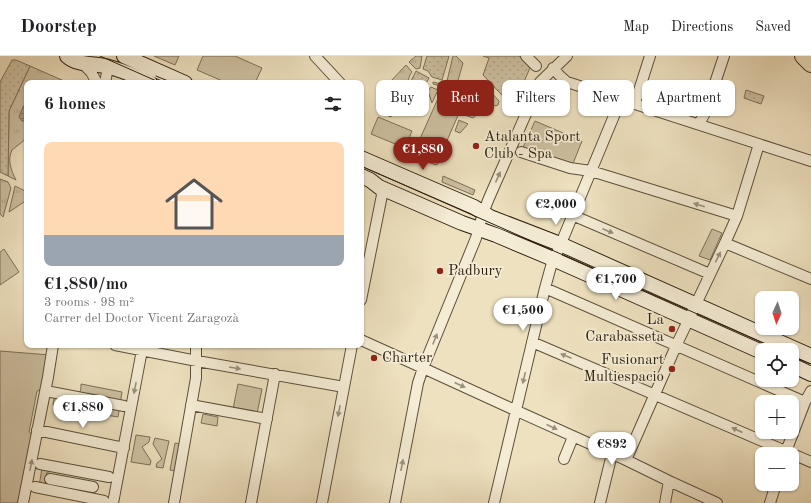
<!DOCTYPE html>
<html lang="en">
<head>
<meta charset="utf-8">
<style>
	body { margin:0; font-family:"Old Standard TT",serif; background:#f6f6f6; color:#202124; height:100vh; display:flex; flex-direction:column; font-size:15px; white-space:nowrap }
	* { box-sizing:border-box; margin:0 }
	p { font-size:13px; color:#757577 }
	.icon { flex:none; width:22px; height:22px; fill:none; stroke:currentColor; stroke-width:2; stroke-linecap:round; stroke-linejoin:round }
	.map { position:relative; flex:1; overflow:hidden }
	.sheet { position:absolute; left:24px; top:24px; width:340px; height:268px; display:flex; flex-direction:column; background:#fff; border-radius:8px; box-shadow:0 1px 3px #0004 }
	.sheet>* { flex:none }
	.hud { position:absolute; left:376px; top:24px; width:375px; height:36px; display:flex; gap:8px }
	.needle { width:26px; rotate:183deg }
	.tools { position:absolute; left:755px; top:235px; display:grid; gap:8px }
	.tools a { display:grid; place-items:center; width:44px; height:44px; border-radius:8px; background:#fff; box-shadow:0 1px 3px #0004; font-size:20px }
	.price { position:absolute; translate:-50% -34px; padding:0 9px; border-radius:14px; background:#fff; color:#222; font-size:13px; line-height:26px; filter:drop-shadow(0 1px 2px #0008) }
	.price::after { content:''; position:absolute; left:50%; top:24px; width:12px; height:9px; margin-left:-6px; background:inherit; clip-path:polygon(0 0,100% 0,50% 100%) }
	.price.on { background:#8f2418; color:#fff }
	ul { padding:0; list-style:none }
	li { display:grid; align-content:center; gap:8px; height:212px; padding:0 20px }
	li span { display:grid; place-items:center; height:124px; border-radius:8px; color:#555 }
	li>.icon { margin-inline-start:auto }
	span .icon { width:72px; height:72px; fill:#fffc; stroke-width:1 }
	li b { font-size:17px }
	h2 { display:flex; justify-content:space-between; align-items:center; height:48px; padding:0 20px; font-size:17px }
	.pill { padding:0 14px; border-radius:8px; background:#fff; box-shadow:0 1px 3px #0004; font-size:14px; line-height:36px }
	.pill.on { background:#8f2418; color:#fff }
	header { display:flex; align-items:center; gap:24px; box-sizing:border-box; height:56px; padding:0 20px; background:#fff; border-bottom:1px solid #e0e0e0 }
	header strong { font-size:19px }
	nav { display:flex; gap:22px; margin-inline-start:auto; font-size:14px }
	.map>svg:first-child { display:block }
	.grass { fill:url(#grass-tufts); stroke:#7c7058 }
	.park { fill:url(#park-dots); stroke:#7c7058 }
	.garden { fill:#cdc0a1; stroke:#7c7058 }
	.water { fill:url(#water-rules); stroke:#796c55 }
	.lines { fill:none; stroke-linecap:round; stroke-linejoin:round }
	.street-casing { stroke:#5c503b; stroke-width:12 }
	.secondary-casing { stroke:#2c1f0f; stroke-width:16 }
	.primary-casing { stroke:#2c1f0f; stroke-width:18 }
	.street { stroke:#f4ecd5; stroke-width:10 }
	.secondary { stroke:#f4ecd5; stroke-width:14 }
	.primary { stroke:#eee1bf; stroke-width:16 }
	.tram { stroke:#2c1f0f; stroke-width:1 }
	.oneway { fill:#9a907c }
	.poi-dot { fill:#8f2418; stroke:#f4ecd5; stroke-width:1.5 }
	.labels { text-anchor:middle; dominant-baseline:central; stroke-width:3.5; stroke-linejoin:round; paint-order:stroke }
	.poi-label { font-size:15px; fill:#2c1f0f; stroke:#f4ecd5; text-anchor:start }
</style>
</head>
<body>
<header>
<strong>Doorstep</strong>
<nav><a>Map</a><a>Directions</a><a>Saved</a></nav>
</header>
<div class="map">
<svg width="811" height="447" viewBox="0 0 811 447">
	<defs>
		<pattern id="grass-tufts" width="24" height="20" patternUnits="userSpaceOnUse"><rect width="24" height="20" fill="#cdc0a1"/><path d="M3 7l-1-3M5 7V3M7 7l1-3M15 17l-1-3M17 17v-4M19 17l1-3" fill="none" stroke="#b0a589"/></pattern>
		<pattern id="park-dots" width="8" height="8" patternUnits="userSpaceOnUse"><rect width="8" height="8" fill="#cdc0a1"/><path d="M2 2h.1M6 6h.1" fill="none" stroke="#b0a589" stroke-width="1.8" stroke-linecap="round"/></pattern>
		<pattern id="water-rules" width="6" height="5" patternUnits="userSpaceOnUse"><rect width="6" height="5" fill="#ac9f83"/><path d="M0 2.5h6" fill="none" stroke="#8c816a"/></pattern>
	</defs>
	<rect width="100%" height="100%" fill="#eee1bf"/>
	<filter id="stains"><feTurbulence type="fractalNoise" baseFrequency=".005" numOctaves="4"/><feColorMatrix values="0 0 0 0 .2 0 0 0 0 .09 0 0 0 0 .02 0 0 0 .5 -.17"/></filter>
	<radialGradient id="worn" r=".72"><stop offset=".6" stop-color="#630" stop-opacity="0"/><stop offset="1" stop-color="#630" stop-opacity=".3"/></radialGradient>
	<!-- grass -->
	<path class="grass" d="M416,0H422L420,12L416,13L409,6Z
		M453,0H456L463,7L457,28L447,25Z
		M406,9L412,16C404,26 410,38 423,37L424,38L421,42L418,41V39L390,26Z
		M30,10L64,25L63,27H27V82L12,94C7,104 11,114 16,124L8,120L9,55Z
		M433,26L457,32L455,37L440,30L433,28Z
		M431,31L438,34L432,47L428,35Z
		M486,31L499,45L498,49L496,50L482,46L485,31Z
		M461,33L479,38L477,47L459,39Z
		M467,47L477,51L479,54V57L473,62L462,58Z
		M459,64L468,68L460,77L455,75Z
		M427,93L443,100L440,106L436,109C425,105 422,103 427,93Z
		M443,120L475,134L473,139L442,126Z
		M0,123L8,126L11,132L3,161L0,158Z
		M15,130L27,136V144L9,156Z"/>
	<!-- park -->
	<path class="park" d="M427,0H449L442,24L432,21L428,15L423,13Z
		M483,0H519L530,12L513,51L483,19L489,2Z
		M12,4H16L30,10L9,55L8,120L0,116V26Z
		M416,15L429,22L423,33L410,27Z
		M746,34L764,40L761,48L744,42Z"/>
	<!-- garden -->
	<path class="garden" d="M154,0H179L175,9Z
		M203,0H235L262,12L255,27H227L197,14Z
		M390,26L419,39L413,51L384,38Z
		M440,38L463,48L442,96L419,85Z
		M385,42L397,47L391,61L379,56Z
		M378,61L412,75L405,92L371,78Z
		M535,65L582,85L570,115L519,100Z
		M712,173L722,177L710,204L699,200Z
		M4,193L19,216L0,229V196Z
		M0,295L50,299L42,333L37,335L29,376L33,379L18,447H0Z
		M81,328L122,336L118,361L81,355L74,343C80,338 81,335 81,328Z
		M238,328L262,333L257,358L233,353Z
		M55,337C60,342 64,346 72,344L77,353L53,349Z
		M203,358L218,361L217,370L201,367Z
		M136,379L150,381L149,386L142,391L151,405L150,409L131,406Z
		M155,382L169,385L163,412L156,411L157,407L162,403L153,388Z
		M175,387L181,388L175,415L170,414Z
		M42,412L50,413V416H47L45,428L39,430Z"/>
	<!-- water -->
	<path class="water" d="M25,48H27V65H22L19,61L23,51Z"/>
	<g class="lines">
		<defs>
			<path id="street" d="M315,0L340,27
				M526,0L536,10
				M82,7L91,16L97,27
				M553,12L560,20L567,26L811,105
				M105,27L108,11
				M635,47L650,0
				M699,68L705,57L724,0
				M521,96L570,112L591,115L737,160
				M572,159L710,218
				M725,187L811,223
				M545,232L805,346
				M361,244L382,139L381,135L379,131
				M361,284L423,312L506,350L626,404L669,425L717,447
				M532,286L811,406
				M115,289L197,305L344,331
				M51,336L124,350
				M191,349L267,363
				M37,374L124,392
				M785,398L805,346L811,335
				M564,403L573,381
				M626,404L676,290L725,187L737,160L759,88
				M40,408L109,421
				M50,423L93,431
				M35,431L104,445
				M23,447L48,321L53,289
				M113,447L142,294
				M174,447L196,322V289
				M251,447L275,318
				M322,447L352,289
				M395,447L418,327L423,312L476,182L483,157L489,142L540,26L567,0
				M494,447L545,232L553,203L557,197L621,43
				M600,447L612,398
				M665,447L669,425
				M770,447L776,428"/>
			<path id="secondary" d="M67,0C78,10 95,7 109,11C123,14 136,21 150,27
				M124,0L185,27
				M361,102L474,151L490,161L560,188L811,300
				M361,120L370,124L379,131L462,167L496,179L553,203L762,296
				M792,309L811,318"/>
			<path id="primary" d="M803,0L811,8"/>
		</defs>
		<!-- street casing -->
		<use href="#street" class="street-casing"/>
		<!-- secondary casing -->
		<use href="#secondary" class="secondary-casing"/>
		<!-- primary casing -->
		<use href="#primary" class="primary-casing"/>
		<!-- street -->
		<use href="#street" class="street"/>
		<!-- secondary -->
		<use href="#secondary" class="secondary"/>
		<!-- primary -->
		<use href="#primary" class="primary"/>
		<!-- tram -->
		<path class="tram" d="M100,0L161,27
			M156,20L173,27
			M361,110L779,294
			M792,300L811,308"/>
	</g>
	<!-- one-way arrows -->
	<defs><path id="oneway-solid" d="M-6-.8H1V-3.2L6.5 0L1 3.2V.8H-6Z"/></defs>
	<g class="oneway">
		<use href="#oneway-solid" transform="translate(498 121) rotate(-66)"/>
		<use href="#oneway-solid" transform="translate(699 149) rotate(-163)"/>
		<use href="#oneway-solid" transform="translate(608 175) rotate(23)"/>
		<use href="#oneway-solid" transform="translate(718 201) rotate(-64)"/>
		<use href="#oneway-solid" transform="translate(435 283) rotate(-68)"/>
		<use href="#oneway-solid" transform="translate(566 300) rotate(-157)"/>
		<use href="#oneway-solid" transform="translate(235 312) rotate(10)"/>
		<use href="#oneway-solid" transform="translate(524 322) rotate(103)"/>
		<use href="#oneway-solid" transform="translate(460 329) rotate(25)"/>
		<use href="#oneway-solid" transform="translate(135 332) rotate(101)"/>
		<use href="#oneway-solid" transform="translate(339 355) rotate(101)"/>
		<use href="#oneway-solid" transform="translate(552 371) rotate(24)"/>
		<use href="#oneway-solid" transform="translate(737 374) rotate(-156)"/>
		<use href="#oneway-solid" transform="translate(31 409) rotate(-79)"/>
		<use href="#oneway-solid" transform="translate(402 409) rotate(-79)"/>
	</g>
	<!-- markers -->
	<g class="poi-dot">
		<circle cx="476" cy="90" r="4"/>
		<circle cx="440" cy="215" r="4"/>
		<circle cx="672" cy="273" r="4"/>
		<circle cx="374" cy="302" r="4"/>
		<circle cx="672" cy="313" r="4"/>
	</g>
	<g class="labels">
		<!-- poi labels -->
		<g class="poi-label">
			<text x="484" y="81">Atalanta Sport<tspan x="484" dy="17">Club - Spa</tspan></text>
			<text x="448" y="215">Padbury</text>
			<text x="664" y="264" text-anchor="end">La<tspan x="664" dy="17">Carabasseta</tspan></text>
			<text x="382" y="302">Charter</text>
			<text x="664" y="304" text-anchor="end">Fusionart<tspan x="664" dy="17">Multiespacio</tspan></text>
		</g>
	</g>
	<rect width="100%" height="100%" filter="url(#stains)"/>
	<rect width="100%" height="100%" fill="url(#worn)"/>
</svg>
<div class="tools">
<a><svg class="needle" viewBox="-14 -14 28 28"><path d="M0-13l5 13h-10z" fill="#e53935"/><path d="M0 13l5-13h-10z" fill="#757577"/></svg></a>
<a><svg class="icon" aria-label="locate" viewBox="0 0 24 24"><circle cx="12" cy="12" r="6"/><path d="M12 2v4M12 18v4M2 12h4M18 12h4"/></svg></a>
<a>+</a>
<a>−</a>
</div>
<b class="price on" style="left:423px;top:115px">€1,880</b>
<b class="price" style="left:556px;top:170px">€2,000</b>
<b class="price" style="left:616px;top:245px">€1,700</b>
<b class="price" style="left:523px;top:276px">€1,500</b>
<b class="price" style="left:83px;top:373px">€1,880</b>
<b class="price" style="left:612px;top:410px">€892</b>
<div class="hud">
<a class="pill">Buy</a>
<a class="pill on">Rent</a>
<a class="pill">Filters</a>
<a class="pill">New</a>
<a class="pill">Apartment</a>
</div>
<section class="sheet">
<h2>6 homes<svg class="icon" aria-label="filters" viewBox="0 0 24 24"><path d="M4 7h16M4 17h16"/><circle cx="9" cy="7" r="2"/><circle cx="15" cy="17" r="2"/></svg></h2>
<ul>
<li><span style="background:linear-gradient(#ffd9b3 75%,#9aa5b1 0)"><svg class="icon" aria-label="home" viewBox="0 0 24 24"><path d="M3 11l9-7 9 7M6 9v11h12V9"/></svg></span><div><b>€1,880/mo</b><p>3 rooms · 98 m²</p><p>Carrer del Doctor Vicent Zaragozà</p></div></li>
</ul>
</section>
</div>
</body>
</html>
